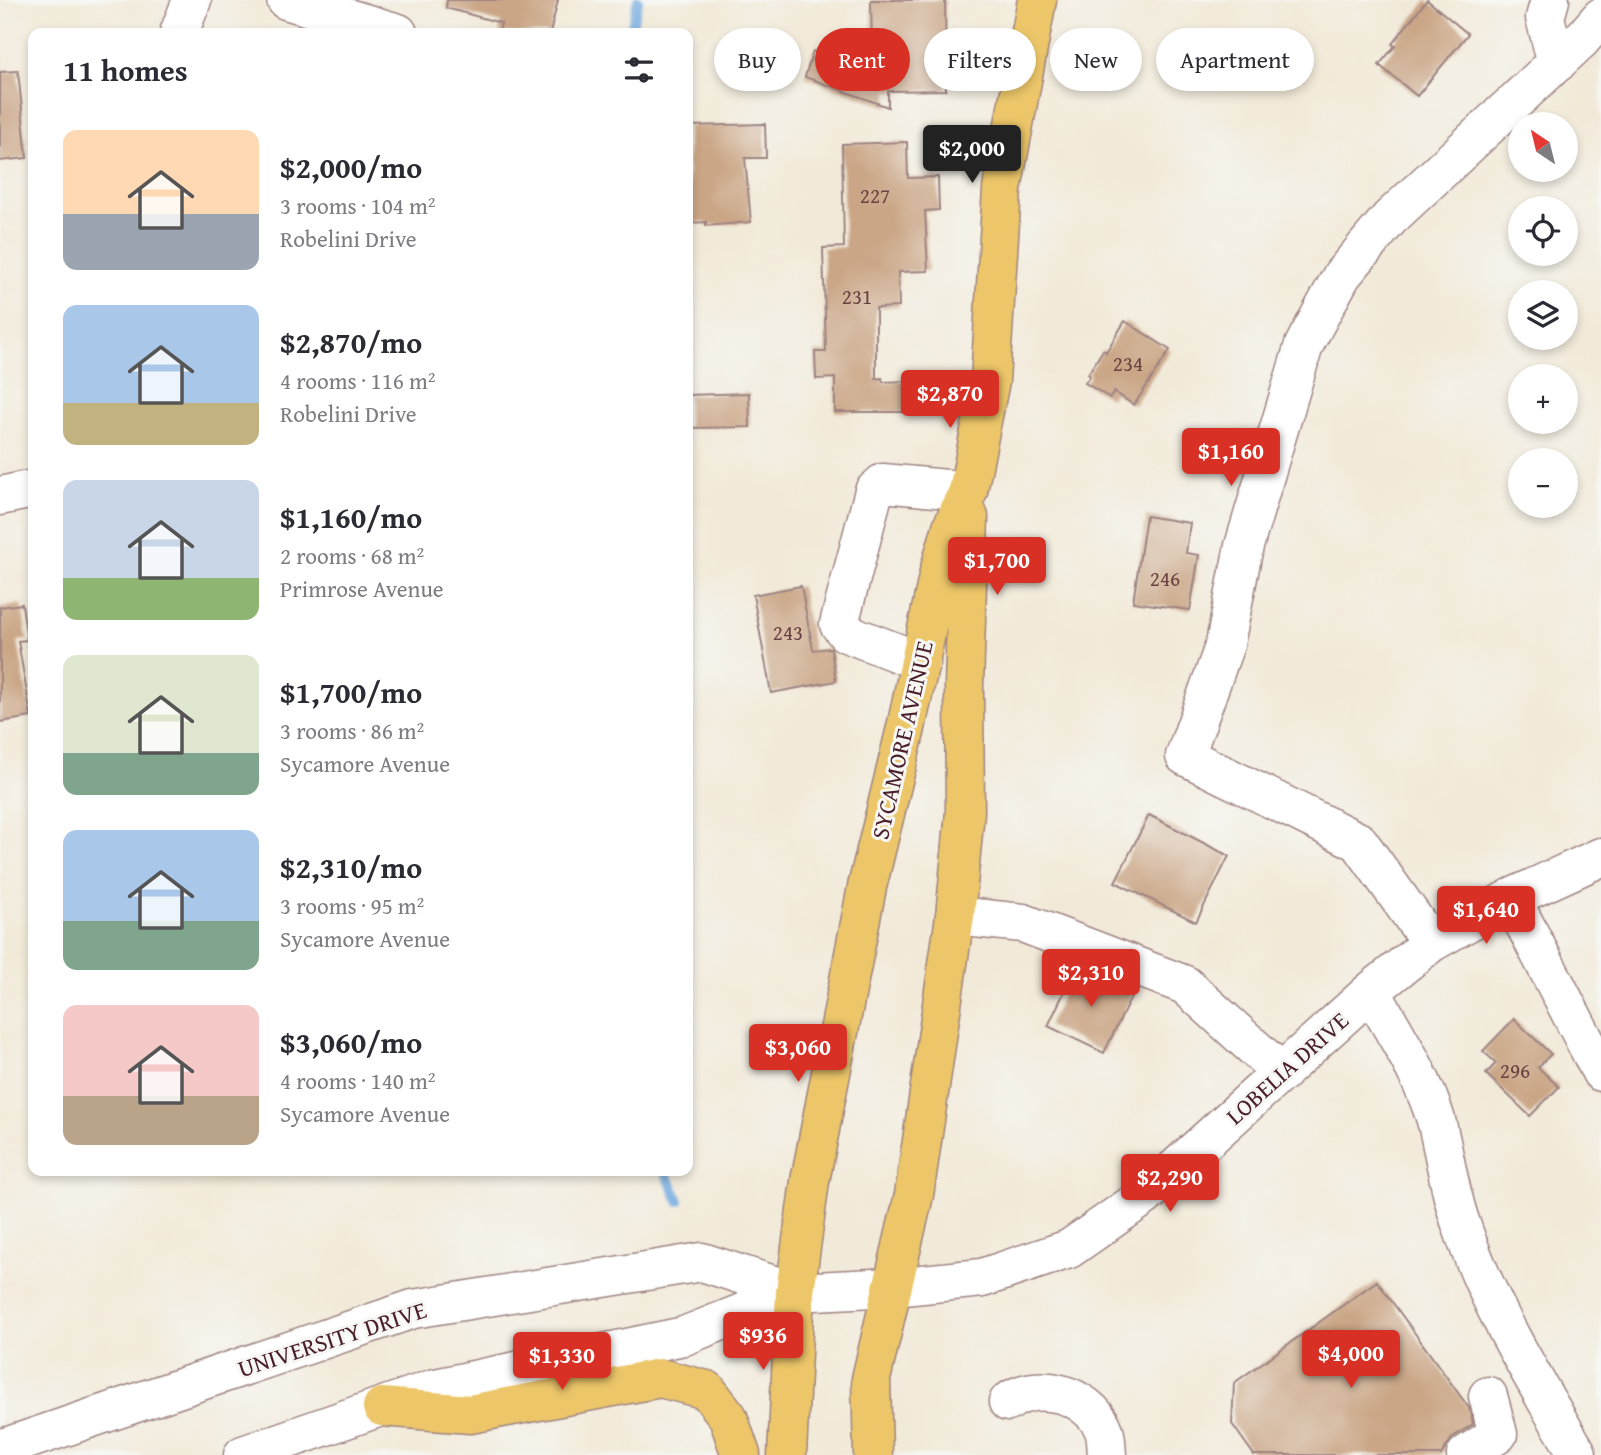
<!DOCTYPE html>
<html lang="en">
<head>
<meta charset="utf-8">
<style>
	body { margin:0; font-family:"Gentium Book Plus",serif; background:#f2f2f3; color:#2b2b33; height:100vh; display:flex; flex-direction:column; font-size:26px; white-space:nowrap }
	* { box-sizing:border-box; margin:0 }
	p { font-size:23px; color:#7c7c81 }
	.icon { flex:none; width:38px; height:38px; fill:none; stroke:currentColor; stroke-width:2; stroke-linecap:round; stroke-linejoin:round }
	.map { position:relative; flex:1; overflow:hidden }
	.details { position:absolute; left:28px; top:28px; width:665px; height:1148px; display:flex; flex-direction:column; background:#fff; border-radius:14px; box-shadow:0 4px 10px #0003 }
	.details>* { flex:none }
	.top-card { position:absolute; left:714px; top:28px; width:665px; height:63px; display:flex; gap:14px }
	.needle { width:46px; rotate:325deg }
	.buttons { position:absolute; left:1508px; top:112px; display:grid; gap:14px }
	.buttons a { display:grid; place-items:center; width:70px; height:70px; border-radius:50%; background:#fff; box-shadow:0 4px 10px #0003; font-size:35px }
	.price { position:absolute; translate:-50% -60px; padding:0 16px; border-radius:7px; background:#d93025; color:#fff; font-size:23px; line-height:46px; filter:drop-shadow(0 2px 4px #0008) }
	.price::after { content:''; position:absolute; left:50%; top:42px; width:21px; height:16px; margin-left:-10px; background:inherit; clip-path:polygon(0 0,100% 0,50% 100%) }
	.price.current { background:#222; color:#fff }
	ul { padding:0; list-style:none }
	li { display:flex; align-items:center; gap:21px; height:175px; padding:0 35px }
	li span { display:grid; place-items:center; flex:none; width:196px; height:140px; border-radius:14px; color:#555 }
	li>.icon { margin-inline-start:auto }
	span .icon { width:84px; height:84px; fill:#fffc; stroke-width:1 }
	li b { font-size:30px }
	h2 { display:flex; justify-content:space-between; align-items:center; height:84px; padding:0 35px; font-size:30px }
	.chip { padding:0 24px; border-radius:32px; background:#fff; box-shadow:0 4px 10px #0003; font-size:24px; line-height:63px }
	.chip.current { background:#d93025; color:#fff }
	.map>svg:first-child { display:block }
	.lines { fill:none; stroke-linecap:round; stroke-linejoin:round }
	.stream { stroke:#70a9e0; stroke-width:10 }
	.building { fill:#caa686 }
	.minor-casing { stroke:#9e8482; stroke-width:41 }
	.major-casing { stroke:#9e8482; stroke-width:41 }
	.minor { stroke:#fff; stroke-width:38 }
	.major { stroke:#ecc669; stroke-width:38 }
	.labels { text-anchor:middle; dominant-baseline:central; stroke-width:6; stroke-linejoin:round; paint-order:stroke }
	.number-label { font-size:21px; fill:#6a4142 }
	.street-label { font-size:24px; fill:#4a1f2b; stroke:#f6f6f2 }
</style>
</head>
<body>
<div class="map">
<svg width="1601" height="1455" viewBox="0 0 1601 1455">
	<rect width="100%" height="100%" fill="#f6f6f2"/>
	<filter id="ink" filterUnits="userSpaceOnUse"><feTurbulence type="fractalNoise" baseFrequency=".0143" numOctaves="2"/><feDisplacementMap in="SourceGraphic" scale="14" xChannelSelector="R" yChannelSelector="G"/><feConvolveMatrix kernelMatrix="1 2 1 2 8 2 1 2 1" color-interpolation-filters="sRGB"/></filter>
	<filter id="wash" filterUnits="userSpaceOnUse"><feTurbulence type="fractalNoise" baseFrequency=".00686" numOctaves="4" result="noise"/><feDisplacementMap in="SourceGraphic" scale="28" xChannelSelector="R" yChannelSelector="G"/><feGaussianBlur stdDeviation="1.57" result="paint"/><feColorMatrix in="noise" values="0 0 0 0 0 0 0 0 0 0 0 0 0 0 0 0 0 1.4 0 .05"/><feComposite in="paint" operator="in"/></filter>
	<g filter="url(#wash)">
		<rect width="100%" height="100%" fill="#f2ead9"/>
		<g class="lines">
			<!-- stream -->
			<path class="stream" d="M630,33L638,0
				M665,1171L679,1201"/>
		</g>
		<g id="blocks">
			<!-- building -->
			<path class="building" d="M447,0H558L550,33H499L501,23L446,8Z
				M871,0H945L946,90L888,91V107L805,77L813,51L821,54L824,46L832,49L834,43L838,45L841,38L858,44L860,40L872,45Z
				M1427,0L1468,34L1417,96L1379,65L1395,46L1392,44Z
				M18,71L27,158L0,161V72Z
				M765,124L766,158H745L751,222L706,226V222L692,223L688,178V126Z
				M907,142L908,178L938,177L939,210L925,211L928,271L898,272L899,307L876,308V379L882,378L883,382L908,381V412H835V378L816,379L815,352H826L823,248L844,247L842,144Z
				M1125,321L1170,350L1134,405L1114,392L1110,398L1085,383L1090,376L1088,374L1103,350L1106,352Z
				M749,393L750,427L688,428V395Z
				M1146,516L1190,523L1186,553L1199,555L1190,610L1133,602Z
				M801,586L813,650L831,648L836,681L771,693L753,595Z
				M22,604L27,640L18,641L31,717L0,722V607Z
				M1149,815L1229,856L1196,922L1115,882Z
				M1076,967L1135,989L1104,1053L1048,1026Z
				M1514,1019L1551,1054L1538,1067L1559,1087L1530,1116L1486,1074L1496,1063L1483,1051Z
				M1377,1281L1469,1408L1473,1424L1453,1437L1441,1455H1254L1232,1424L1234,1383Z"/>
		</g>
	</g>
	<g filter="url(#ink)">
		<use href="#blocks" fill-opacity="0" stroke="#9e8482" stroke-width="2"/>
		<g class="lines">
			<defs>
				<path id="minor" d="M286,0L398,33
					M1550,0L1545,18L1557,63
					M179,33L192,0
					M0,496L33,489
					M921,662L846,633L839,624L874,491L883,483L968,491
					M1511,898L1601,1072
					M955,916L1023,923L1185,985L1282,1073
					M1431,943L1359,842L1185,756L1225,644L1244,546L1304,345L1342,275L1390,218L1581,40L1601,17
					M1371,991C1394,1032 1422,1074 1436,1120C1445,1154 1449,1191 1461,1224C1488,1305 1534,1379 1577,1453L1574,1455
					M1008,1402C1037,1380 1088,1394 1103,1428C1107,1436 1106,1446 1107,1455
					M0,1449L413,1309L702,1262L795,1292
					M243,1455L435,1388L684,1336L795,1292L893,1287L982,1278L1069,1249L1145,1196L1371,991L1431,943L1511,898L1601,857
					M1466,1455L1498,1434L1488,1396"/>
				<path id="major" d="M382,1407L470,1414L660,1378L707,1390L728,1417L741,1455
					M787,1455L795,1292L810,1181L867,887L906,728L939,572L952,527L968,491L990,381L1002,189L1037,0
					M873,1455L871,1379L914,1195L955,916L965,812L964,687L969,517"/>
			</defs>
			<!-- minor casing -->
			<use href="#minor" class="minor-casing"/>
			<!-- major casing -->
			<use href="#major" class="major-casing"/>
			<!-- minor -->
			<use href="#minor" class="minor"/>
			<!-- major -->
			<use href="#major" class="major"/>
		</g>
	</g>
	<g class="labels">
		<!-- number labels -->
		<g class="number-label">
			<text x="875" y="195">227</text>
			<text x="857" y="296">231</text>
			<text x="1128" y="363">234</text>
			<text x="1165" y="578">246</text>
			<text x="788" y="632">243</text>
			<text x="1515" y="1070">296</text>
		</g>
		<!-- street labels -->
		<g class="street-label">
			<text transform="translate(902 740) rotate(-77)">SYCAMORE AVENUE</text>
			<text transform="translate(1287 1068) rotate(-42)">LOBELIA DRIVE</text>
			<text transform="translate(332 1339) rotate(-18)">UNIVERSITY DRIVE</text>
		</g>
	</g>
</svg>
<div class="buttons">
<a><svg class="needle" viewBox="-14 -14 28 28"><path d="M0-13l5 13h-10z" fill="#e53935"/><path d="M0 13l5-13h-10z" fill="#7c7c81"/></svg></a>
<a><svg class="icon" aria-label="locate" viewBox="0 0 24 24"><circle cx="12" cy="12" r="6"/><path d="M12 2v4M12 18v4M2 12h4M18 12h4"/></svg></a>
<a><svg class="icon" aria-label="layers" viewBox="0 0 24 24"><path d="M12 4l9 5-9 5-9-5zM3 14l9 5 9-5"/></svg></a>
<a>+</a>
<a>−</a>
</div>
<b class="price current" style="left:972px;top:185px">$2,000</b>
<b class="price" style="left:950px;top:430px">$2,870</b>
<b class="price" style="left:1231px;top:488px">$1,160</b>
<b class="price" style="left:997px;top:597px">$1,700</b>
<b class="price" style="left:1486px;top:946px">$1,640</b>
<b class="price" style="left:1091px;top:1009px">$2,310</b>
<b class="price" style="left:798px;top:1084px">$3,060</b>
<b class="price" style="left:1170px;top:1214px">$2,290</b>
<b class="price" style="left:763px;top:1372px">$936</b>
<b class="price" style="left:1351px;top:1390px">$4,000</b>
<b class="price" style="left:562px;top:1392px">$1,330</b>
<div class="top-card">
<a class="chip">Buy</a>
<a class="chip current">Rent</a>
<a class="chip">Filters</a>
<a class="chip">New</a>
<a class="chip">Apartment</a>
</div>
<section class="details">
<h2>11 homes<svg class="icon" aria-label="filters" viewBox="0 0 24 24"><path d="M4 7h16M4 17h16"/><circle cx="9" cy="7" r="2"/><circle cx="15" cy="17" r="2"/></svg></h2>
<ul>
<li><span style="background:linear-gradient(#ffd9b3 60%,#9aa5b1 0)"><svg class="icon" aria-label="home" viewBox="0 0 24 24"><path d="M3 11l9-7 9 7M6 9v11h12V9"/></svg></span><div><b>$2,000/mo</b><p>3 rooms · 104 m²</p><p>Robelini Drive</p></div></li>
<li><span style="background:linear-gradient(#a9c7e8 70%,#c2b280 0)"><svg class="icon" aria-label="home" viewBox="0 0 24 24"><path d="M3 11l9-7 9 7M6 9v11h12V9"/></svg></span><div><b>$2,870/mo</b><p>4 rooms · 116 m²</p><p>Robelini Drive</p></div></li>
<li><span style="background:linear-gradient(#c9d6e8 70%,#8fb573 0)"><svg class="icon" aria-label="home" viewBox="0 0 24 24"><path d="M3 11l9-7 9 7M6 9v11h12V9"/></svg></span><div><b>$1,160/mo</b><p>2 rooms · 68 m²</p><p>Primrose Avenue</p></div></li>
<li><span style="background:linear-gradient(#dfe7d0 70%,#7fa58c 0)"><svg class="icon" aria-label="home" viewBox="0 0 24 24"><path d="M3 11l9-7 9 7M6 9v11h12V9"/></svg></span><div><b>$1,700/mo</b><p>3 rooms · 86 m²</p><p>Sycamore Avenue</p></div></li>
<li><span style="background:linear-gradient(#a9c7e8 65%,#7fa58c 0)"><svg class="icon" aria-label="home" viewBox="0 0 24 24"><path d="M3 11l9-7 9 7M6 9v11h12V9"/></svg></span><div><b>$2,310/mo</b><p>3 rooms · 95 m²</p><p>Sycamore Avenue</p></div></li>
<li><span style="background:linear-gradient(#f6c9c9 65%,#b9a48a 0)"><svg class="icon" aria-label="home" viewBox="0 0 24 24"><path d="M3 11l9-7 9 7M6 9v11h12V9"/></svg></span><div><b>$3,060/mo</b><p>4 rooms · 140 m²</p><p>Sycamore Avenue</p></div></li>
</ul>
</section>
</div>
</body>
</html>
